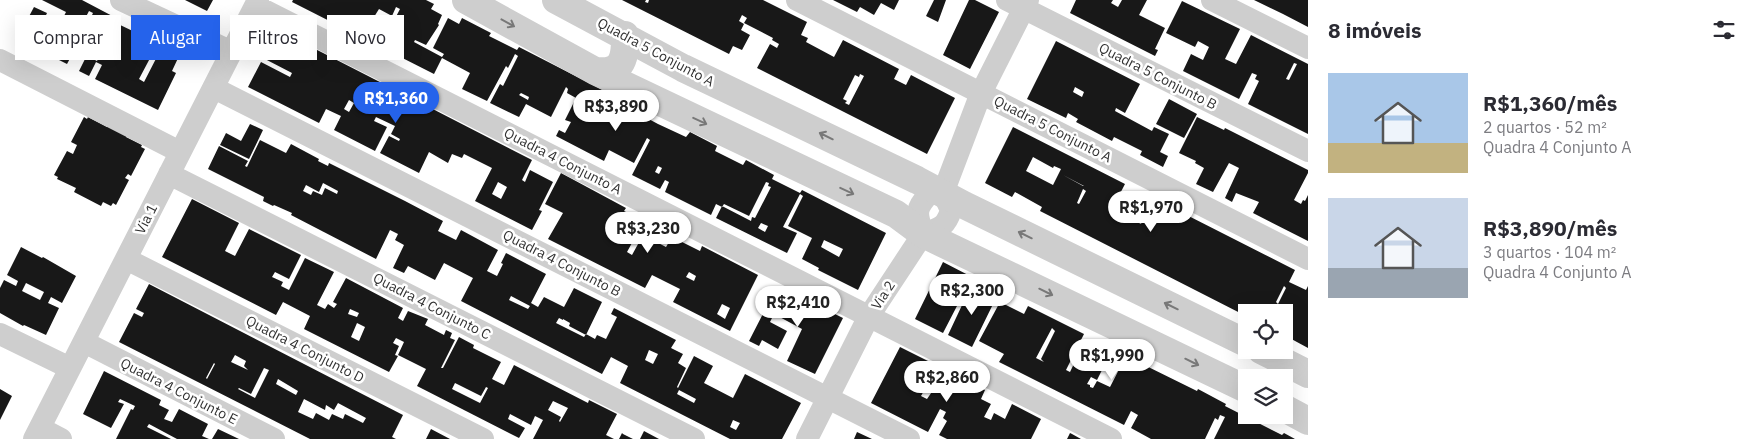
<!DOCTYPE html>
<html lang="pt">
<head>
<meta charset="utf-8">
<style>
	body { margin:0; font-family:"IBM Plex Sans",sans-serif; background:#f2f2f3; color:#2b2b33; height:100vh; display:flex; flex-direction:column; font-size:19px; white-space:nowrap }
	* { box-sizing:border-box; margin:0 }
	p { font-size:16px; color:#7c7c81 }
	.icon { flex:none; width:28px; height:28px; fill:none; stroke:currentColor; stroke-width:2; stroke-linecap:round; stroke-linejoin:round }
	.map { position:relative; flex:1; overflow:hidden }
	.drawer { display:flex; flex-direction:column; background:#fff; width:450px }
	.drawer>* { flex:none }
	.hud { position:absolute; left:15px; top:15px; width:475px; height:45px; display:flex; gap:10px }
	.tools { position:absolute; left:1238px; top:304px; display:grid; gap:10px }
	.tools a { display:grid; place-items:center; width:55px; height:55px; border-radius:0px; background:#fff; box-shadow:0 5px 20px #0002; font-size:25px }
	.price { position:absolute; translate:-50% -42px; padding:0 11px; border-radius:18px; background:#fff; color:#222; font-size:16px; line-height:32px; filter:drop-shadow(0 1px 2px #0008) }
	.price::after { content:''; position:absolute; left:50%; top:30px; width:15px; height:11px; margin-left:-8px; background:inherit; clip-path:polygon(0 0,100% 0,50% 100%) }
	.price.selected { background:#2563eb; color:#fff }
	ul { padding:0; list-style:none }
	li { display:flex; align-items:center; gap:15px; height:125px; padding:0 20px }
	li span { display:grid; place-items:center; flex:none; width:140px; height:100px; border-radius:0px; color:#555 }
	li>.icon { margin-inline-start:auto }
	span .icon { width:60px; height:60px; fill:#fffc; stroke-width:1 }
	li b { font-size:21px }
	h2 { display:flex; justify-content:space-between; align-items:center; height:60px; padding:0 20px; font-size:21px }
	.tag { padding:0 18px; border-radius:0px; background:#fff; box-shadow:0 5px 20px #0002; font-size:18px; line-height:45px }
	.tag.selected { background:#2563eb; color:#fff }
	main { display:flex; flex:1; min-height:0 }
	.map>svg:first-child { display:block }
	.building { fill:#181818; fill-rule:evenodd }
	.lines { fill:none; stroke-linecap:round; stroke-linejoin:round }
	.minor { stroke:#cecece; stroke-width:22 }
	.tertiary { stroke:#cecece; stroke-width:28 }
	.oneway { stroke:#787878 }
	.labels { text-anchor:middle; dominant-baseline:central; stroke-width:5; stroke-linejoin:round; paint-order:stroke }
	.street-label { font-size:14px; fill:#313131; stroke:#fff }
</style>
</head>
<body>
<main>
<div class="map">
<svg width="1308" height="439" viewBox="0 0 1308 439">
	<rect width="100%" height="100%" fill="#fff"/>
	<!-- building -->
	<path class="building" d="M42,0H82L118,19L116,23L139,34L141,30L164,41L162,47L157,45L139,79L144,82L162,47L179,56L172,71L176,73L158,110L95,79L102,65L96,62L89,76L79,71L86,57L74,51L67,64L17,39L34,7L47,13L42,24L57,30L66,12ZM89,11L93,13L82,36L77,34ZM112,23L115,25L97,61L87,56L89,53L95,56Z
		M185,0H213L207,11Z
		M293,0H426L434,4L431,9L442,15L438,24L439,25L426,45L415,40L414,42L442,57L444,54L433,48L448,18L459,24L462,18L491,33L489,36L517,50L519,47L632,105L630,109L658,124L686,137L690,132L717,146L715,151L743,165L746,160L774,175L772,179L800,193L802,190L886,233L858,290L818,270L819,268L802,259L812,238L788,226L803,196L800,194L783,227L797,233L787,253L716,218L722,206L751,221L752,217L755,218L771,187L768,186L769,183L766,182L749,216L724,204L722,207L716,204L711,215L665,192L669,182L665,180L660,189L632,175L650,140L647,138L634,163L609,150L604,161L556,136L559,130L565,133L571,122L565,120L576,98L567,93L568,89L566,87L551,117L526,104L519,117L490,103L500,84L503,86L518,56L515,54L508,68L506,66L487,101L462,89L470,73L442,58L434,74L292,2ZM396,7L400,9L387,34L383,33L388,24L374,17L379,9L392,16ZM521,93L529,97L528,100L519,95ZM658,166L662,168L659,174L655,172ZM761,223L768,226L765,232L758,228ZM824,240L843,249L839,257L821,247Z
		M622,0H646L645,2L648,3L649,0H763L807,22L801,35L808,38L806,42L834,57L843,40L899,69L894,79L906,85L911,75L955,98L927,154L757,68L770,44L777,48L779,44L772,40L773,38L744,23L747,18L742,15L739,21L744,24L741,30L750,35L742,50L733,46L729,54ZM860,74L864,76L849,105L845,103L847,101L843,99L855,75L859,77Z
		M833,0H899L894,10L881,3L874,15L860,7L857,12Z
		M934,0H946L938,22L926,16Z
		M969,0H975L999,12L970,69L943,55Z
		M1076,0H1113L1111,3L1118,7L1122,0H1147L1139,15L1165,28L1155,49L1158,50L1155,56L1070,13Z
		M1254,0H1308V27L1283,14Z
		M1182,1L1240,29L1225,59L1236,64L1251,35L1308,64V134L1248,104L1259,81L1255,79L1257,75L1252,73L1239,99L1183,71L1191,54L1203,60L1209,47L1198,41L1195,47L1166,33ZM1294,63L1297,64L1289,80L1286,79Z
		M278,30L419,102L418,105L422,107L423,104L532,160L522,180L525,182L530,170L553,182L539,210L542,211L532,230L475,201L492,168L464,154L462,158L452,154L448,163L429,152L419,173L380,153L389,136L399,141L400,139L391,134L395,126L376,117L374,121L387,127L375,151L334,130L341,116L326,109L319,123L248,87L261,62L290,77L292,73L263,58ZM349,100L354,103L349,112L344,109ZM498,182L507,187L501,199L492,194Z
		M1056,41L1140,84L1125,113L1116,108L1115,111L1152,131L1154,127L1169,134L1160,152L1168,156L1163,167L1140,155L1142,151L1114,137L1112,141L1076,122L1078,119L1068,113L1066,118L1027,99ZM1075,87L1084,92L1082,97L1073,92Z
		M1169,99L1197,114L1184,138L1156,124Z
		M84,117L87,119L88,117L107,127L109,124L127,133L126,137L142,145L141,147L145,149L131,176L128,174L125,178L129,180L116,205L113,203L111,206L103,202L101,206L74,192L76,188L57,179L58,177L54,175L67,151L73,154L77,145L71,142Z
		M1197,117L1224,130L1225,128L1308,170V173L1294,200L1301,204L1303,200L1305,201L1308,195V241L1253,213L1259,202L1236,193L1232,202L1225,198L1239,168L1229,163L1213,192L1196,184L1204,168L1195,163L1196,161L1179,153Z
		M250,124L263,130L249,159L220,145L226,133L241,141Z
		M1013,127L1125,184L1111,211L1117,214L1121,205L1142,215L1139,223L1141,224L1144,217L1154,222L1163,203L1295,270L1289,282L1306,290L1308,286V348L1284,335V312H1246V316L1040,211L1042,207L1015,192L1012,197L985,183ZM1033,157L1053,168L1054,166L1061,169L1053,185L1026,171ZM1063,175L1084,186H1083ZM1083,189L1086,191L1079,204L1077,203ZM1284,286L1286,288L1278,304L1276,302Z
		M260,140L286,153L291,144L319,159L318,161L328,166L329,163L405,201L443,221L438,231L456,240L461,230L498,250L487,271L497,276L503,264L501,263L506,253L546,274L531,303L538,307L544,297L564,307L574,288L602,302L586,335L569,326L570,323L563,319V320L559,318L556,323L584,337L586,334L595,339L597,335L606,339L617,317L611,314L614,308L676,340L671,348L683,354L678,363L686,368L677,387L678,388L694,356L713,366L704,383L733,398L745,374L801,403L782,439H730L620,383L628,366L611,357L602,374L461,301L473,278L444,263L435,280L408,266L404,273L393,268L404,245L395,240L398,234L390,230L376,259L291,215L292,213L274,205L273,206L263,201L264,197L208,169L219,146L248,161L245,166L247,167ZM323,183L338,191L337,194L325,188L322,195L313,191L311,195L303,191L306,185L319,192ZM511,296L530,306L528,309L509,300ZM649,350L658,354L653,364L645,360ZM679,390L696,399L694,403L677,394ZM733,420L740,423L736,430L730,427Z
		M561,173L626,208L624,211L644,221L627,252L632,255L643,235L666,247L672,237L700,251L702,246L758,275L730,331L673,302L680,289L652,275L645,288L548,239L563,213L545,204ZM689,272L696,276L694,281L686,277ZM722,304L730,308L725,319L717,314Z
		M192,199L239,223L225,251L235,256L249,229L301,255L289,279L275,272L272,277L283,282L281,286L289,290L305,258L334,272L317,305L325,309L328,304L334,308L337,304L333,302L346,278L403,308L398,318L403,321L408,311L428,319L425,325L444,335L446,330L452,333L450,338L455,340L441,368H443L459,337L474,345L473,348L501,362L492,379L504,385L514,365L588,403L589,400L617,414L606,435L614,439H533L543,420L535,416L531,425L510,414L508,419L525,428L519,438L417,386L426,369L398,355L404,342L396,338L393,343L399,346L395,355L398,356L389,372L304,329L310,316L283,302L276,315L162,257ZM350,309L359,313L357,317L348,314ZM357,323L365,327L359,341L351,337ZM455,383L481,396L486,387L488,388L480,403L452,389ZM553,401L568,408L560,422L559,421L561,417L548,410Z
		M21,247L42,258L43,257L76,276L62,303L51,297L48,303L59,308L46,335L24,325L23,326L0,313V288L4,280L16,286L18,281L7,275ZM26,283L44,292L40,300L22,291Z
		M943,262L972,277L943,333L915,319Z
		M149,284L403,415L392,437L396,439H310L119,342L134,313L142,317L144,313L136,309ZM235,355L246,361L244,366L248,370L231,362ZM214,363L215,364L207,379L206,378ZM264,368L269,370L255,398L238,389L239,388L251,394ZM278,379L298,391L296,395L276,384ZM304,399L325,410L326,405L334,410L338,403L366,418L363,423L345,414L343,419L332,414L329,420L316,413L313,419L298,412Z
		M971,286L996,298L972,347L948,335Z
		M762,289L782,299L786,290L843,318L815,374L787,361L802,329L774,314L770,322L787,331L778,349L762,340L759,346L749,341L768,304L777,309L778,307L759,298Z
		M1000,302L1024,314L1028,306L1084,334L1066,370L1070,372L1084,343L1109,356L1097,380L1091,377L1087,384L1090,385V387L1093,388L1097,381L1110,387L1126,356L1197,391L1198,389L1226,404L1225,406L1282,435L1284,433L1295,439H1214L1225,417L1220,415L1218,420L1215,418L1205,439H1151L1131,428L1138,415L1131,411L1124,425L999,362L1004,354L979,341ZM1052,328L1055,331L1041,359L1044,362L1036,358Z
		M900,347L938,366L921,396L927,399L938,383H939L946,371L985,390L981,399L991,404L984,417L991,420L994,413L1005,419L1012,404L1041,419L1031,439H947L939,435L947,421L943,418L946,412L940,409L928,432L871,403Z
		M104,371L161,400L159,405L169,410L164,419L172,422L179,409L208,424L202,436L209,439H177L149,424L147,427L171,439H116L131,409L133,410L135,406L120,399L118,402L124,404L111,428L83,414Z
		M0,389L12,396L0,420Z
		M218,429L239,439H212Z
		M431,429L450,439H426Z
		M644,431L659,439H640Z
		M857,432L872,439H854Z
		M622,433L623,434L633,439H619Z
		M1070,433L1072,434L1081,439H1067Z"/>
	<g class="lines">
		<!-- minor -->
		<path class="minor" d="M121,0L232,52
			M797,0L1308,259
			M1007,0L1308,151
			M1212,0L1308,48
			M256,6L1111,439
			M0,60L180,152
			M214,88L909,439
			M169,174L694,439
			M943,193L981,93L1028,0
			M923,234C940,228 946,227 951,210L943,193
			M923,234C917,214 914,210 929,194L943,193
			M126,259L483,439
			M0,334L70,368
			M84,342L274,439
			M40,428L61,439
			M34,439L258,0
			M807,439L869,316L923,234"/>
		<!-- tertiary -->
		<path class="tertiary" d="M466,0L595,71L896,214L923,234L1246,389
			M556,0L683,68L917,180L964,205L1246,343
			M595,71C600,71 606,72 611,70C626,66 625,47 625,35
			M1261,350L1308,374
			M1284,408L1308,421"/>
	</g>
	<!-- one-way arrows -->
	<defs><path id="oneway-shaft" d="M-6 0H5M1.5-3L5.5 0L1.5 3" fill="none" stroke-width="1.6" stroke-linecap="round" stroke-linejoin="round" transform="scale(1.25)"/></defs>
	<g class="oneway">
		<use href="#oneway-shaft" transform="translate(508 23) rotate(29)"/>
		<use href="#oneway-shaft" transform="translate(700 121) rotate(25)"/>
		<use href="#oneway-shaft" transform="translate(826 136) rotate(-154)"/>
		<use href="#oneway-shaft" transform="translate(847 191) rotate(25)"/>
		<use href="#oneway-shaft" transform="translate(1025 235) rotate(-154)"/>
		<use href="#oneway-shaft" transform="translate(1046 292) rotate(26)"/>
		<use href="#oneway-shaft" transform="translate(1171 306) rotate(-154)"/>
		<use href="#oneway-shaft" transform="translate(1192 362) rotate(26)"/>
	</g>
	<g class="labels">
		<!-- street labels -->
		<g class="street-label">
			<text transform="translate(656 52) rotate(28)">Quadra 5 Conjunto A</text>
			<text transform="translate(1158 76) rotate(27)">Quadra 5 Conjunto B</text>
			<text transform="translate(1053 129) rotate(27)">Quadra 5 Conjunto A</text>
			<text transform="translate(563 161) rotate(27)">Quadra 4 Conjunto A</text>
			<text transform="translate(146 219) rotate(-63)">Via 1</text>
			<text transform="translate(562 263) rotate(27)">Quadra 4 Conjunto B</text>
			<text transform="translate(883 295) rotate(-57)">Via 2</text>
			<text transform="translate(432 306) rotate(27)">Quadra 4 Conjunto C</text>
			<text transform="translate(305 349) rotate(27)">Quadra 4 Conjunto D</text>
			<text transform="translate(179 391) rotate(27)">Quadra 4 Conjunto E</text>
		</g>
	</g>
</svg>
<div class="tools">
<a><svg class="icon" aria-label="locate" viewBox="0 0 24 24"><circle cx="12" cy="12" r="6"/><path d="M12 2v4M12 18v4M2 12h4M18 12h4"/></svg></a>
<a><svg class="icon" aria-label="layers" viewBox="0 0 24 24"><path d="M12 4l9 5-9 5-9-5zM3 14l9 5 9-5"/></svg></a>
</div>
<b class="price selected" style="left:396px;top:124px">R$1,360</b>
<b class="price" style="left:616px;top:132px">R$3,890</b>
<b class="price" style="left:1151px;top:233px">R$1,970</b>
<b class="price" style="left:648px;top:254px">R$3,230</b>
<b class="price" style="left:972px;top:316px">R$2,300</b>
<b class="price" style="left:798px;top:328px">R$2,410</b>
<b class="price" style="left:1112px;top:381px">R$1,990</b>
<b class="price" style="left:947px;top:403px">R$2,860</b>
<div class="hud">
<a class="tag">Comprar</a>
<a class="tag selected">Alugar</a>
<a class="tag">Filtros</a>
<a class="tag">Novo</a>
</div>
</div>
<section class="drawer">
<h2>8 imóveis<svg class="icon" aria-label="filters" viewBox="0 0 24 24"><path d="M4 7h16M4 17h16"/><circle cx="9" cy="7" r="2"/><circle cx="15" cy="17" r="2"/></svg></h2>
<ul>
<li><span style="background:linear-gradient(#a9c7e8 70%,#c2b280 0)"><svg class="icon" aria-label="home" viewBox="0 0 24 24"><path d="M3 11l9-7 9 7M6 9v11h12V9"/></svg></span><div><b>R$1,360/mês</b><p>2 quartos · 52 m²</p><p>Quadra 4 Conjunto A</p></div></li>
<li><span style="background:linear-gradient(#c9d6e8 70%,#9aa5b1 0)"><svg class="icon" aria-label="home" viewBox="0 0 24 24"><path d="M3 11l9-7 9 7M6 9v11h12V9"/></svg></span><div><b>R$3,890/mês</b><p>3 quartos · 104 m²</p><p>Quadra 4 Conjunto A</p></div></li>
</ul>
</section>
</main>
</body>
</html>
